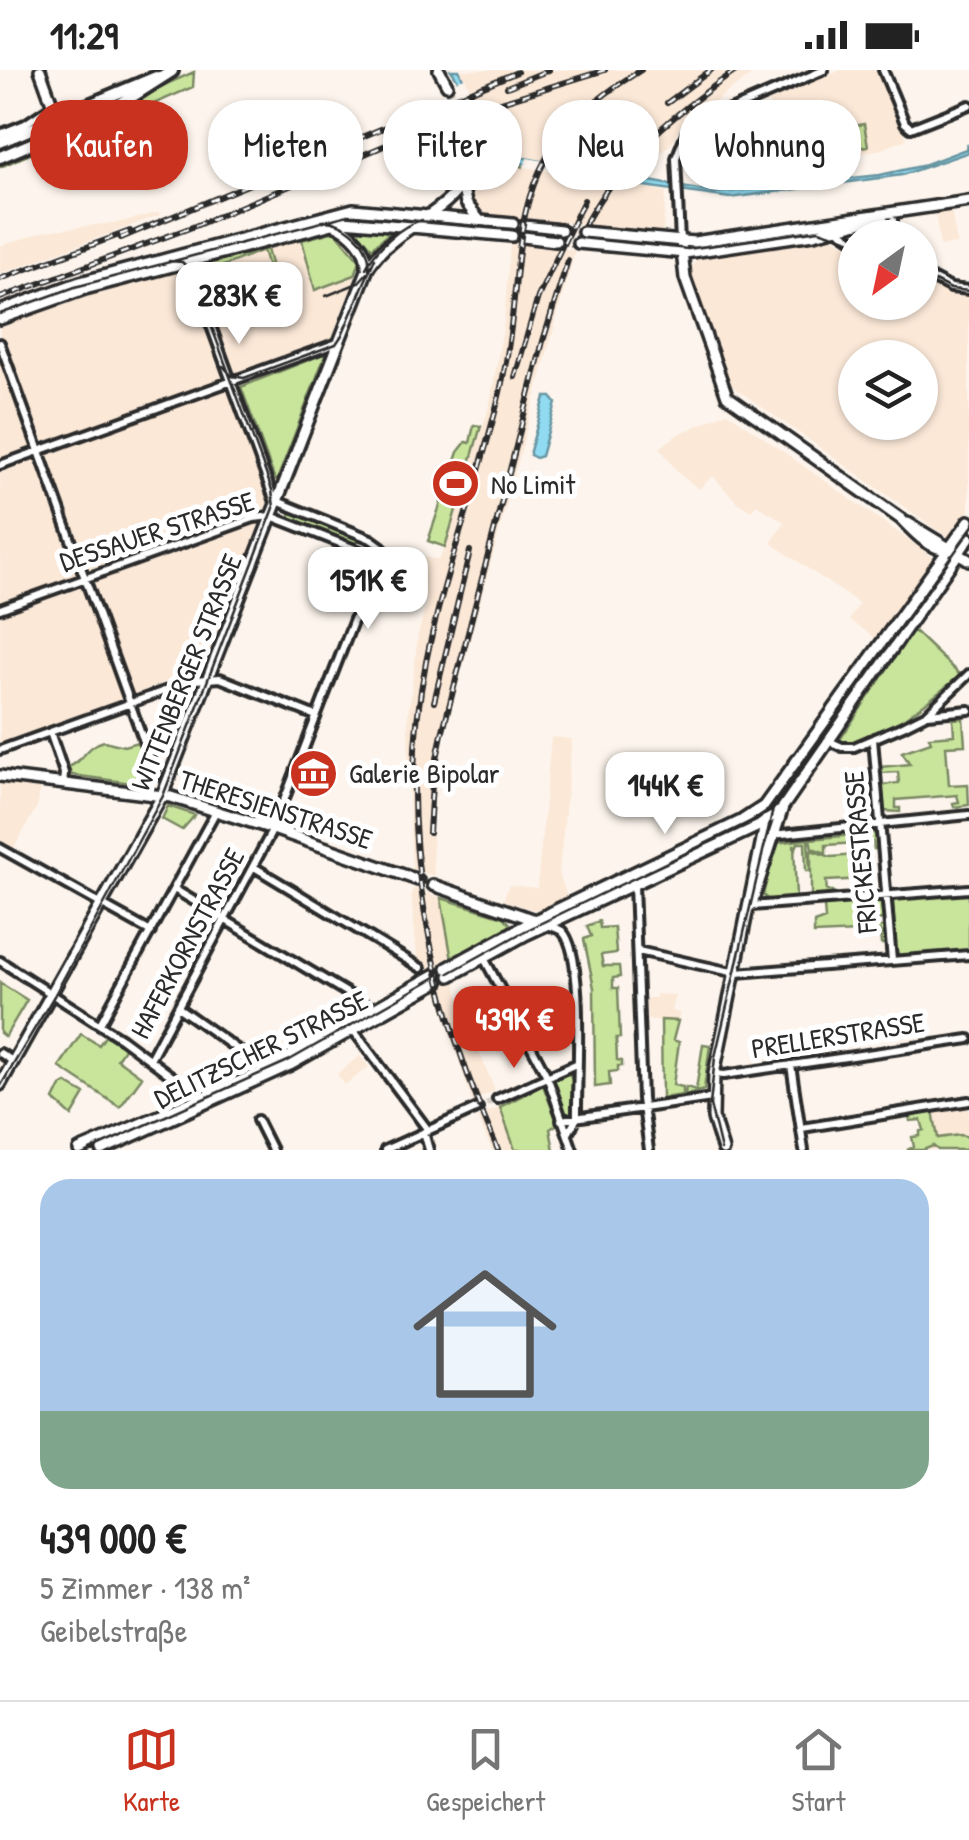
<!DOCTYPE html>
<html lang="de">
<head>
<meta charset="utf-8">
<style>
	body { margin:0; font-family:"Patrick Hand",sans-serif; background:#f6f6f6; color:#222; height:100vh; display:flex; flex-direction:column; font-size:38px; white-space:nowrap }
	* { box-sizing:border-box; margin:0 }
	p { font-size:32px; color:#767676 }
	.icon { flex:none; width:55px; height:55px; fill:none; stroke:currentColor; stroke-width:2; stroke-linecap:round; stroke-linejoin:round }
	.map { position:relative; height:1080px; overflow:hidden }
	.panel { display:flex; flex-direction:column; background:#fff; flex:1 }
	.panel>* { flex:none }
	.top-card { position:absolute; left:30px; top:30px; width:910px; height:90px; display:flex; gap:20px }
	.needle { width:65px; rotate:213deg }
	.buttons { position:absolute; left:838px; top:150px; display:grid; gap:20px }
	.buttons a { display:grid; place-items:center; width:100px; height:100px; border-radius:50%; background:#fff; box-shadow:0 2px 8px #0004; font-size:50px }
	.price { position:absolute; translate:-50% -85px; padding:0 22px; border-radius:20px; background:#fff; color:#222; font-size:32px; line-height:65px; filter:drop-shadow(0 2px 5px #0008) }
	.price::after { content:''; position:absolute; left:50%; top:60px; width:30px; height:22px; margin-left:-15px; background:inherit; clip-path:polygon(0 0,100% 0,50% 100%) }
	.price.selected { background:#c8321e; color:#fff }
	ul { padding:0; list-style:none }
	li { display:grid; align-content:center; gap:20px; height:530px; padding:0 40px }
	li+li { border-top:2px solid #e0e0e0 }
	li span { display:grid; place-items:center; height:310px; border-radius:30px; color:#555 }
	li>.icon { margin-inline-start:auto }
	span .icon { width:180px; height:180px; fill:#fffc; stroke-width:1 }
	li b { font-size:42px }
	.chip { padding:0 35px; border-radius:40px; background:#fff; box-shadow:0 2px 8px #0004; font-size:35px; line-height:90px }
	.chip.selected { background:#c8321e; color:#fff }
	.status { display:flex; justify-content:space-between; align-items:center; height:70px; padding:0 50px; background:#fff; direction:ltr }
	.status svg { height:28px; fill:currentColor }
	.tabs { display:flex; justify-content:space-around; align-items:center; height:140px; border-top:2px solid #e0e0e0; background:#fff; font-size:28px; color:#767676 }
	.tabs a { display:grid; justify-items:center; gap:5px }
	.tabs .selected { color:#c8321e }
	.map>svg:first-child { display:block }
	.built { fill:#fbe8d7; fill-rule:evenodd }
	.green { fill:#c9e59c; stroke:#7a8864; stroke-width:2.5 }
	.water { fill:#90dbf1; stroke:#6895a2; stroke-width:2.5 }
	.pier { fill:#fdf5ed }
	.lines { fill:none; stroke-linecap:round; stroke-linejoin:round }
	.minor-tunnel { stroke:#d3cdc6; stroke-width:6; stroke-dasharray:6 3; stroke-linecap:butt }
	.secondary-tunnel { stroke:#d3cdc6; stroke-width:9; stroke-dasharray:9 4.5; stroke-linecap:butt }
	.minor-casing { stroke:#2b2b2b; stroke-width:14 }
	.secondary-casing { stroke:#2b2b2b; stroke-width:16 }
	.primary-casing { stroke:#2b2b2b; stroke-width:18 }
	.minor { stroke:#fff; stroke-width:6 }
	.secondary { stroke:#fff; stroke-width:9 }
	.primary { stroke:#fff; stroke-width:10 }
	.tram { stroke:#2b2b2b; stroke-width:2.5 }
	.rail-casing { stroke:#2b2b2b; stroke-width:6 }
	.rail { stroke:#fff; stroke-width:2.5; stroke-dasharray:8; stroke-linecap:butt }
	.labels { text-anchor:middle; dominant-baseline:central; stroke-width:10; stroke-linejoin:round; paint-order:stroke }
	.poi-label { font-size:28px; fill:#2b2b2b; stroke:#fff; text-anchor:start }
	.street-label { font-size:28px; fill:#2b2b2b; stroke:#fff }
</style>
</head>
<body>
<div class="status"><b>11:29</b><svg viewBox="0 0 49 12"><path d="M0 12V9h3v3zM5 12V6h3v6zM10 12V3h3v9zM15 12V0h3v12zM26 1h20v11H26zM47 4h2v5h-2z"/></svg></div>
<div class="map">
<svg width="969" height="1080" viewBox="0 0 969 1080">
	<rect width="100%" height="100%" fill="#fdf5ed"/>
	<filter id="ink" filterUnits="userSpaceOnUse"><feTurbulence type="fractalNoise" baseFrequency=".01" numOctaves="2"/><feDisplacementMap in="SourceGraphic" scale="20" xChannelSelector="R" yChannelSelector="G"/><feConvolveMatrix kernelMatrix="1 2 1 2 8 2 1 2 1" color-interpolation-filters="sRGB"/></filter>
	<g filter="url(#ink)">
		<!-- built -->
		<path class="built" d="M460,0H758L680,57L672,73L645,97L639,107L638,116L666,122L663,162L479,144L473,133L471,118L478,80L473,57L506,89L524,96L527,88L510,81L494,67Z
			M841,0H878L907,69L882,79L837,88L748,85L784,69L768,32Z
			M951,140L957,174L940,176L935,143Z
			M159,142L160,145L0,204V176L45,161L121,152Z
			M337,160L362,190L204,598L0,674V257L92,225Z
			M833,168L855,179V232H920V210L958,227L969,226V440L952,465L947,467L732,316L690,200L697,189ZM855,288H920V352H855Z
			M510,173L575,180L444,666L431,747L434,806L412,799L409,733L408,647L418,565L427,531L376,512L386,485L439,489L445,477L490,333L504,251Z
			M727,342L933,487L877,569L849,550L859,534L771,473L784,452L756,434L751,441L737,432L713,406L699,419L678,403L660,378L677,365Z
			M551,667L572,669L559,803L567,827L536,841L503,830L509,815L537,818Z
			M0,713L40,717L38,735L14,778L0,770Z
			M414,818L441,828L452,890L433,900L417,889L411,824Z
			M451,910H455L464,945L495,1020L472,1032L437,920Z
			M656,924L675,925L671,941L680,943L678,951L647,950L646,928H656Z
			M360,986L369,997L345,1015L337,1004Z
			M969,1035V1080H907L934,1069L929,1042Z
			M500,1037L515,1080H492L482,1058L478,1047Z"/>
		<!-- green -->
		<path class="green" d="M194,2L193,17L66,72L57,76L55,73L0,97V90L115,45L155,19Z
			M864,54L868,76L831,82L827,61Z
			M477,55L497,80L524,97L507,89L493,91L489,107H483L473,57Z
			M764,88H780V101L794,106L735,116L751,95H763Z
			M353,156L392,160L372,178Z
			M335,161L360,191L355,205L315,220L302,170Z
			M267,179L274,205L271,207L263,180L223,196L205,214L200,195Z
			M326,283L277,410H275L241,317Z
			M474,355L481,356L445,477L428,471L458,382L466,372L470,373Z
			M290,442L358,468V471L353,474L290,449Z
			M913,560L960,605C936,626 871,680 839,671Z
			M963,648L965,675L946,676L949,715L968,714L969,735L954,737L953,733L959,732L957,725L896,730V738H900V742L884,741L882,715L899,713L898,702L881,703V697L910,694L902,682L931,672L929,667L954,665L953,649Z
			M104,671L124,676L137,672L148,702L139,714L72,705L68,697C84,692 85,676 104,671Z
			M168,736L195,745L182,760L162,749Z
			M875,763L878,779H874L873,772L826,775V783L812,778L810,769Z
			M808,769L810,801H806L805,773H798L796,778L794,774L796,828L769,831L763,825L776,773Z
			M811,780L831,787L870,784L871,787L865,789L867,807L865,809L826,811L827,821H832V825L811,827Z
			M969,820V882L899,885L896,882L893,830Z
			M441,828L504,847L511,855L452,890Z
			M880,830L884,849L875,850V857H885L886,874H881L880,861L814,864V853L825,849L824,836Z
			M599,851L600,858L614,857L616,883L601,885L603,896H619L620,907L613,908V918H618L620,968H616L617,990L622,991V996H618V1001L609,1002L610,1015L595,1017L594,918L584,869L591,866L587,856Z
			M0,913L27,930L5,967L0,963Z
			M661,950L678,951L673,970L679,972L673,1015L683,1017V1025L662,1028Z
			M81,964L99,975L106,965L125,977L117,989L142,1007L120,1037L59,997Z
			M703,974L710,975L704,1020L685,1025L686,1017L696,1020Z
			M565,1003H569C575,1012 576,1037 569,1046L561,1043L551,1012Z
			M66,1013L85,1024L72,1046L54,1030L61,1016Z
			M543,1015L558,1054L550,1059L554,1080H515L500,1037Z
			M933,1041L938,1068L960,1065L969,1067L966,1080H938L933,1076L923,1080H907L914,1077L912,1067L920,1066V1061L924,1060L921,1050L910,1051L909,1045Z"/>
		<!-- water -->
		<path class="water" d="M451,0H459L486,61L514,86L715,123L880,105L921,96L966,79L967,74L969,82L902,105L730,128L637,115L516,92C473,68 477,34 451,0Z
			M545,327H551L556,333L541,386L536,388L530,385V381Z"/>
		<!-- pier -->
		<path class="pier" d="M465,8L485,52L473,57L453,12Z
			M527,88L639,107L637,116L524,97Z"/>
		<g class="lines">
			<!-- minor-tunnel -->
			<path class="minor-tunnel" d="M478,1038L497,1029"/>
			<!-- secondary-tunnel -->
			<path class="secondary-tunnel" d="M447,15L466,59
				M561,160L583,162
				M556,171L578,173"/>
			<defs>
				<path id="minor" d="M883,0L905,53L911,58L969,35
					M0,64L25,54L52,36
					M837,159L855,171
					M890,168L893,150
					M680,171L676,88L686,63L707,50L824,0
					M187,190L275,432
					M920,202L951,218L969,220
					M0,273L156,705
					M0,395L337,273
					M0,539L254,448L271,446L378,488
					M928,644L969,640
					M50,662L64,703L63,714
					M873,669L892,891
					M829,671L842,677H854L903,656L927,644L969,604
					M0,680L195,610L220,608L316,646
					M772,765L969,745
					M0,778L151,862
					M254,797L421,898
					M634,815L642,1029L649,1080
					M174,819L372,938
					M751,836L969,819
					M547,855C552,857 558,858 562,861C586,884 576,1012 577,1048L569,1062
					M638,881L736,903L969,885
					M484,888L547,1006L573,1080
					M0,891L122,969L201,1028
					M179,938L258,994L262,1002
					M100,954L216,741
					M354,961L428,1060
					M0,983L14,992
					M150,989L273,759L382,477L371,469L277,431
					M791,995L804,1080
					M714,1004L724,1005L969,969
					M497,1029L576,994
					M257,1050L272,1080
					M561,1050L712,1028
					M802,1058L969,1031
					M424,1062L429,1080
					M385,1080L478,1038"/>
				<path id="secondary" d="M40,0L62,61
					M439,0L447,15
					M462,114L466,133L480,151
					M334,154C351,161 368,179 367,197
					M524,156L561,160
					M583,162L694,172L969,131
					M523,167L556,171
					M681,172L685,208L727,326L901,449C914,462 929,480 949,480
					M578,173L685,183L814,164L883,147
					M0,241L80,212L353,139L513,154
					M0,249L85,219L344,151L512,166
					M908,453L969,490
					M0,706L171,727L273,759L418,810
					M433,815L535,850
					M751,836L783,737L969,468
					M447,898L535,850L741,751L764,736L969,451
					M450,906L525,865L759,756L778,742
					M0,1015L162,726L368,198C401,144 489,140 466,59
					M79,1080L262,1002L436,904
					M102,1080L290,995L438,912
					M723,1080L713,1048L714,1004L766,750"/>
				<path id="primary" d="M0,72L156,7
					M0,87L111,40L172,1"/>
			</defs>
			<!-- minor casing -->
			<use href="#minor" class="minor-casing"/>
			<!-- secondary casing -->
			<use href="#secondary" class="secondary-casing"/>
			<!-- primary casing -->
			<use href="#primary" class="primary-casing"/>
			<!-- minor -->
			<use href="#minor" class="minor"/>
			<!-- secondary -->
			<use href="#secondary" class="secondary"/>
			<!-- primary -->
			<use href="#primary" class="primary"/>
			<!-- tram -->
			<path class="tram" d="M322,151C345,149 373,175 369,199
				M524,160L558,164
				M581,168L688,179L819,160L855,172
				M366,198C375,179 401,155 422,150
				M920,204L951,219L969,221
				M326,226L358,213L367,203
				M0,244L75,217L348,145L513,159
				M223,296L232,306L244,308L336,274L342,265L375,188
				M449,903L523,862L772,741L969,462
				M0,1017L54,926L163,726L274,438L272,420L191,201L182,192L169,191
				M90,1080L288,991L436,907
				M721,1080L710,1035L715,987L773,739"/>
			<defs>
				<path id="rail" d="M507,17L549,0
					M667,33L711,0
					M585,154C622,87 674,43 737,0
					M121,168L517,2
					M0,209L130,161
					M0,228L195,156L452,47L605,0
					M515,307L538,227L584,130
					M434,632L470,481
					M429,763L432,713L442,664L543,271L568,190
					M498,1080C431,929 393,757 426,592C444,501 479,413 500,322C533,176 489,92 641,0"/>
			</defs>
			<!-- rail casing -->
			<use href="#rail" class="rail-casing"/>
			<!-- rail -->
			<use href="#rail" class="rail"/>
		</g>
	</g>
	<!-- icons -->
	<defs>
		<symbol id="stadium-disc" viewBox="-11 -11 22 22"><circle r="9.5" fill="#c8321e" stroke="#fff"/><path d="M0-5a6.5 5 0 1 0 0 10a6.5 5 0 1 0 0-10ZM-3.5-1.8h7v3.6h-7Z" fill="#fff"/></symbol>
		<symbol id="museum-disc" viewBox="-11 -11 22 22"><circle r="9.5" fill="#c8321e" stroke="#fff"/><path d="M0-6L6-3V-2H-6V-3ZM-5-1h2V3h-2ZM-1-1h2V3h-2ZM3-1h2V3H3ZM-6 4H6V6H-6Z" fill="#fff"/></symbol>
	</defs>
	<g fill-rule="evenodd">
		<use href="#stadium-disc" x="428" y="386" width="55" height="55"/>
		<use href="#museum-disc" x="286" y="676" width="55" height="55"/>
	</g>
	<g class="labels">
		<!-- poi labels -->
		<g class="poi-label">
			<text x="491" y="414">No Limit</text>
			<text x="349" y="703">Galerie Bipolar</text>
		</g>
		<!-- street labels -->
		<g class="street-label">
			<text transform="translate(157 461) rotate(-18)">DESSAUER STRASSE</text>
			<text transform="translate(186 602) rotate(-68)">WITTENBERGER STRASSE</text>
			<text transform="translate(276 739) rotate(18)">THERESIENSTRASSE</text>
			<text transform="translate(860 782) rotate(-95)">FRICKESTRASSE</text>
			<text transform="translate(187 873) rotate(-62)">HAFERKORNSTRASSE</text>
			<text transform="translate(838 965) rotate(-9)">PRELLERSTRASSE</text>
			<text transform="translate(261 979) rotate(-26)">DELITZSCHER STRASSE</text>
		</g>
	</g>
</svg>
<div class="buttons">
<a><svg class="needle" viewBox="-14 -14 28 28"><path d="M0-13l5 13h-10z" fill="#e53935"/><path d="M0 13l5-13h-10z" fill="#767676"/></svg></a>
<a><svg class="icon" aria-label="layers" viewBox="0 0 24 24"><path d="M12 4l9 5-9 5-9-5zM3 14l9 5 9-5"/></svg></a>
</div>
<b class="price" style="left:239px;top:277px">283K €</b>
<b class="price" style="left:368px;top:562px">151K €</b>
<b class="price" style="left:665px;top:767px">144K €</b>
<b class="price selected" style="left:514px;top:1001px">439K €</b>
<div class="top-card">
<a class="chip selected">Kaufen</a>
<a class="chip">Mieten</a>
<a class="chip">Filter</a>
<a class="chip">Neu</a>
<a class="chip">Wohnung</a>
</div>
</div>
<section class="panel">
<ul>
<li><span style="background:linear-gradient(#a9c7e8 75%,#7fa58c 0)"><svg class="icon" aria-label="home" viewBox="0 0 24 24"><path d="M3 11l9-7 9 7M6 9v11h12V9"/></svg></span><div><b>439 000 €</b><p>5 Zimmer · 138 m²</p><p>Geibelstraße</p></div></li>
</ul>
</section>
<nav class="tabs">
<a class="selected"><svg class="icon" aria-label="map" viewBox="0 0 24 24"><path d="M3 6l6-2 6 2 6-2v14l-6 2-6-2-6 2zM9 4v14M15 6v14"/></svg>Karte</a>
<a><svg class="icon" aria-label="saved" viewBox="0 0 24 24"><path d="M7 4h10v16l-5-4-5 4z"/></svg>Gespeichert</a>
<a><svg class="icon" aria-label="home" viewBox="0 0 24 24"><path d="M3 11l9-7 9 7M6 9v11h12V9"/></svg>Start</a>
</nav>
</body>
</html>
